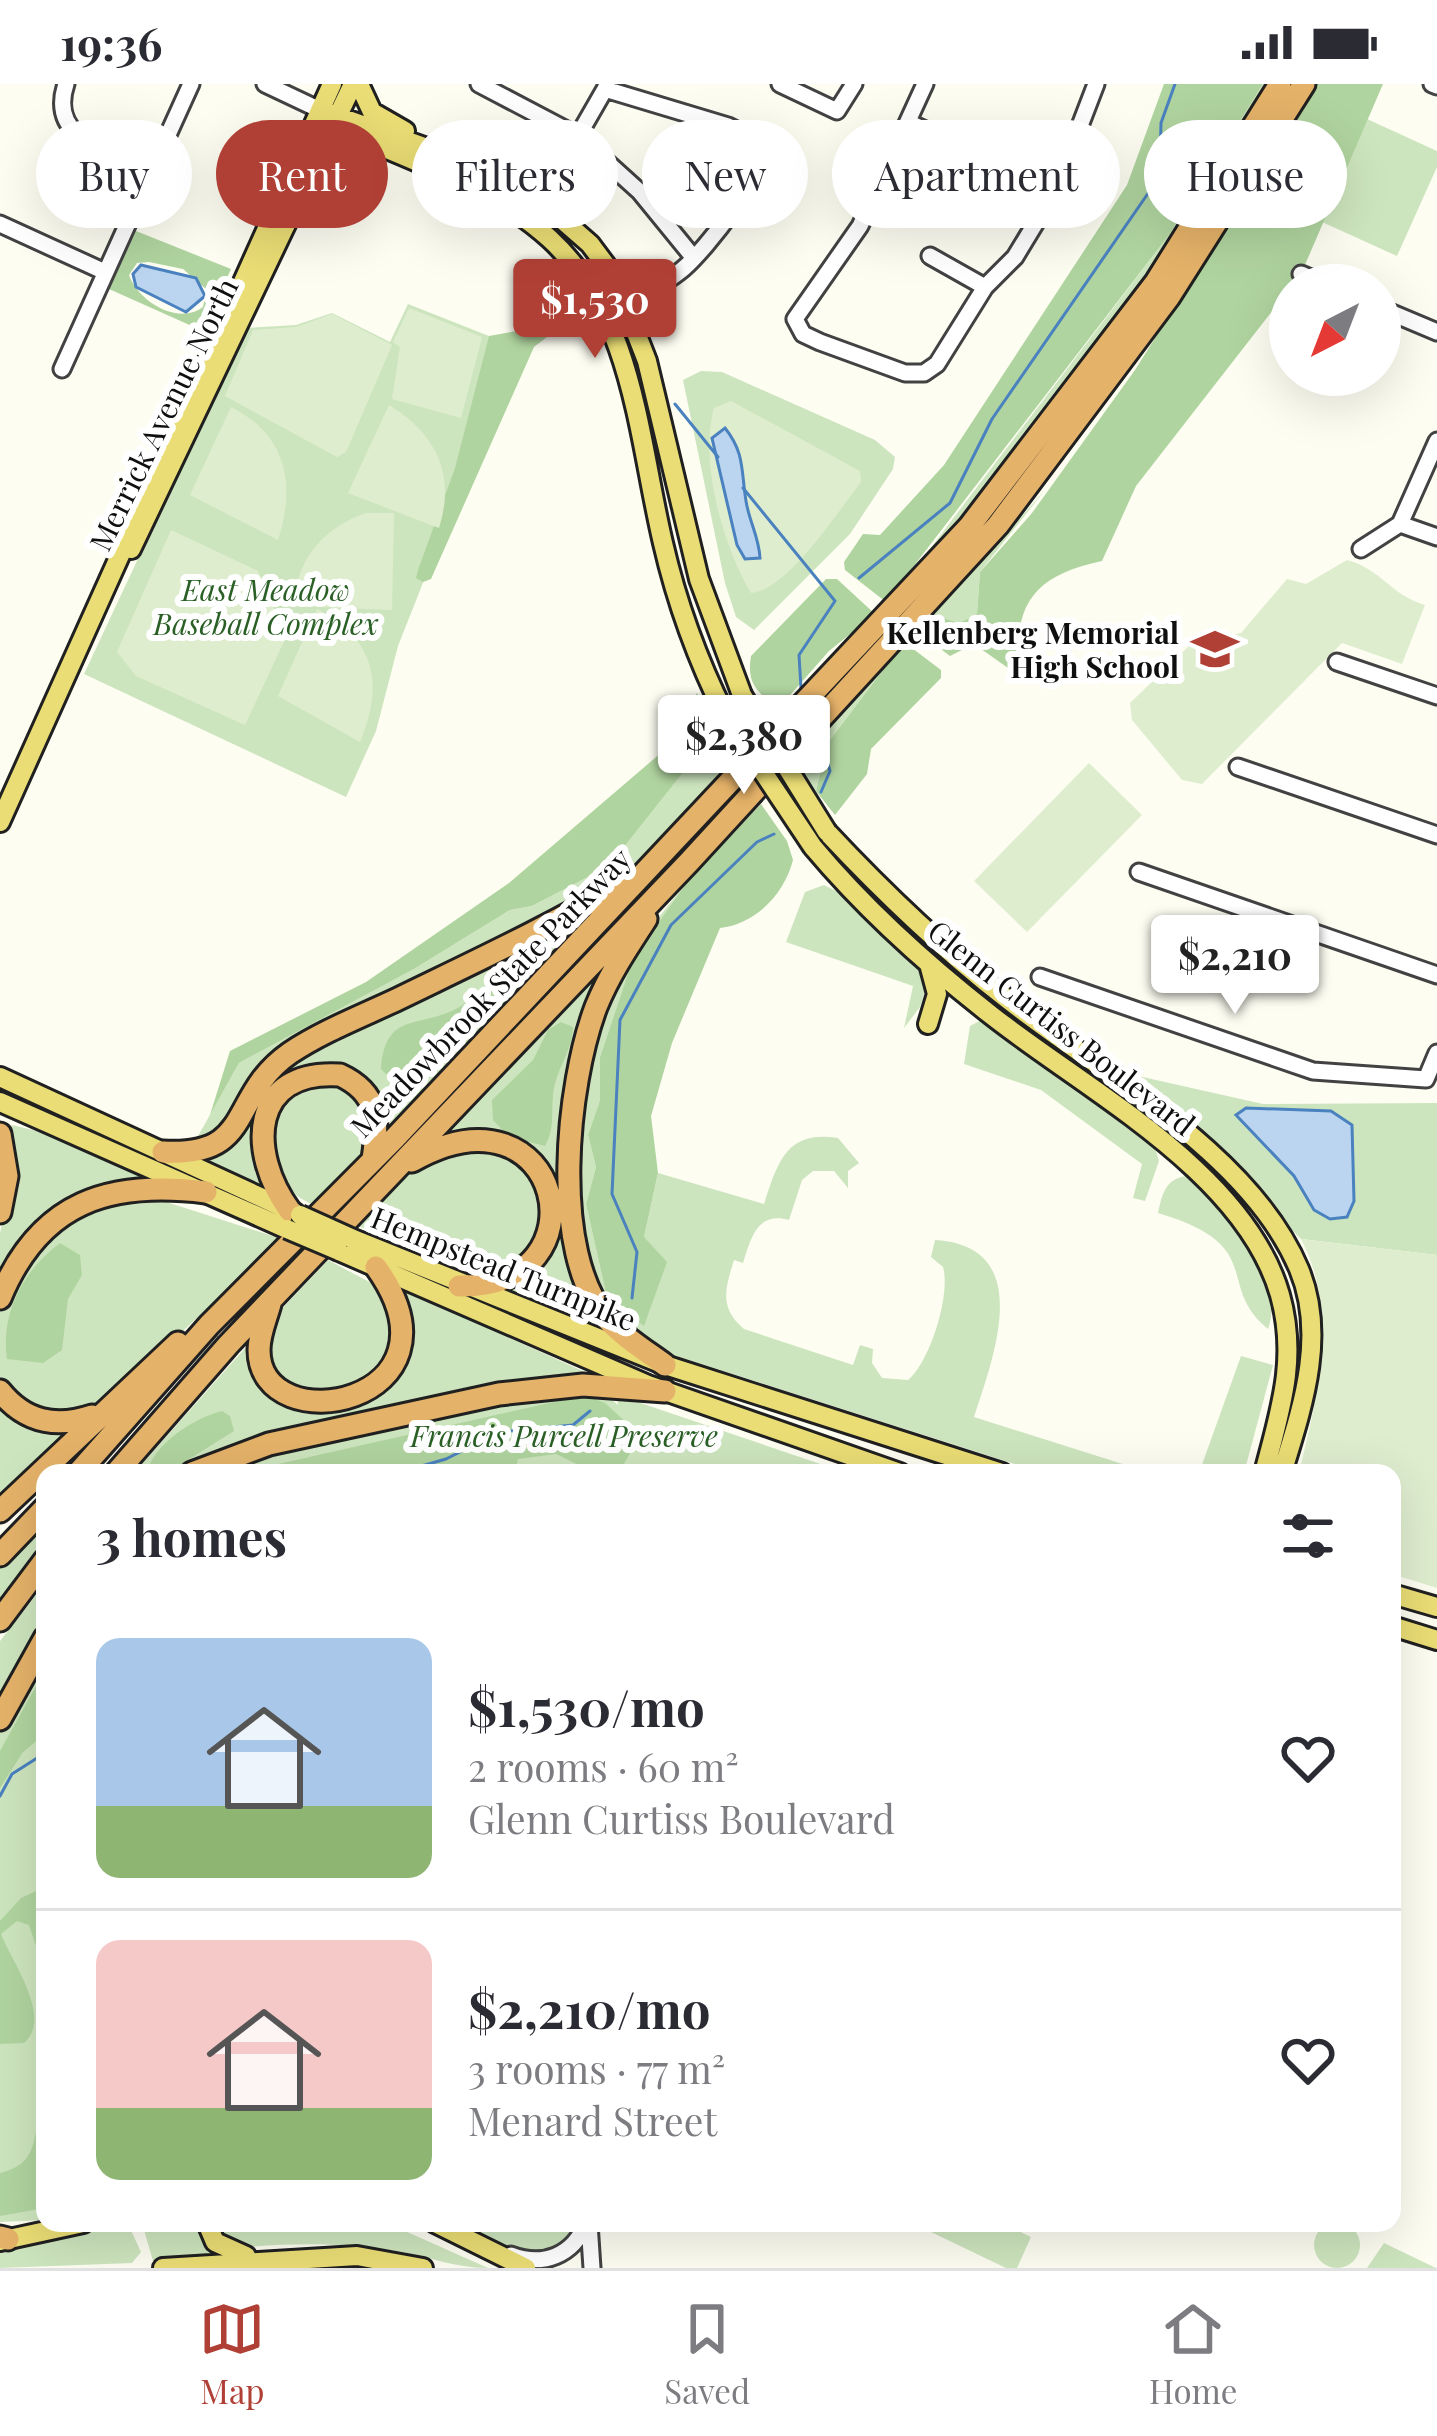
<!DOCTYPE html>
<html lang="en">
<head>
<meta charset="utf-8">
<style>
	body { margin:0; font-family:"Playfair Display",serif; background:#f2f2f3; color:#2b2b33; height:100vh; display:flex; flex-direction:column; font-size:45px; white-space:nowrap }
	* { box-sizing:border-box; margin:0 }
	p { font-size:39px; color:#7c7c81 }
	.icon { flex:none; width:66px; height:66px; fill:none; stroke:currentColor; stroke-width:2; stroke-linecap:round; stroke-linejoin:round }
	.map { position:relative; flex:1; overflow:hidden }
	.panel { position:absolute; left:36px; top:1380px; width:1365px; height:768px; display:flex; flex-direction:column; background:#fff; border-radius:24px; box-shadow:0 12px 48px #0002 }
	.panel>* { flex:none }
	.hud { position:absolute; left:36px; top:36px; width:1365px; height:108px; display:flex; gap:24px }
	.needle { width:78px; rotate:222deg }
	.buttons { position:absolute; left:1269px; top:180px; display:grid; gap:24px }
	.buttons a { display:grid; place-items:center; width:132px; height:132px; border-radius:50%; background:#fff; box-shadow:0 12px 48px #0002; font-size:60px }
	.price { position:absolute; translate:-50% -102px; padding:0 27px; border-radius:12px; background:#fff; color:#222; font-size:39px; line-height:78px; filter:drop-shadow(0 3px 6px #0008) }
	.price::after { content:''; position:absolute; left:50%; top:72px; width:36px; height:27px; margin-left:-18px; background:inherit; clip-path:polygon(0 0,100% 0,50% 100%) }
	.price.active { background:#b04035; color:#fff }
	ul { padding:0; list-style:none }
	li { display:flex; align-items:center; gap:36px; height:300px; padding:0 60px }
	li+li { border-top:3px solid #e1e1e2 }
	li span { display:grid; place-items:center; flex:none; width:336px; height:240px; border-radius:24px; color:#555 }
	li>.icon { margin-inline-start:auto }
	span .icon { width:144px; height:144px; fill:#fffc; stroke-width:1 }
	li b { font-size:51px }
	h2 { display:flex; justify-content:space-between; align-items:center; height:144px; padding:0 60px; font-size:51px }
	.pill { padding:0 42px; border-radius:54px; background:#fff; box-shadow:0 12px 48px #0002; font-size:42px; line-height:108px }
	.pill.active { background:#b04035; color:#fff }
	.status { display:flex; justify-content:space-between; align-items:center; height:84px; padding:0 60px; background:#fff; direction:ltr }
	.status svg { height:33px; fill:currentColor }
	.menu { display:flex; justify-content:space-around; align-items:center; height:168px; border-top:3px solid #e1e1e2; background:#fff; font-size:33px; color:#7c7c81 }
	.menu a { display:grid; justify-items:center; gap:6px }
	.menu .active { color:#b04035 }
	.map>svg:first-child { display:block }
	.green { fill:#cde5be; fill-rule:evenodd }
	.forest { fill:#b0d49f; fill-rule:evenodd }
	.pitch { fill:#dfedcf }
	.water { fill:#bbd5f0; stroke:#4a81bf; stroke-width:3 }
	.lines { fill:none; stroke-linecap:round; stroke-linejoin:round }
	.stream { stroke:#4a81bf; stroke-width:3 }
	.minor-casing { stroke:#424242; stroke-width:21 }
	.major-casing { stroke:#202020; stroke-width:24 }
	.highway-casing { stroke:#202020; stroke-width:27 }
	.minor { stroke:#fff; stroke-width:15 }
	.major { stroke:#eadd75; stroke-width:18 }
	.highway { stroke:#e5b269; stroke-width:21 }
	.major-bridge-casing { stroke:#202020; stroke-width:24; stroke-linecap:butt }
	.major-bridge { stroke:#eadd75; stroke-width:18 }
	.labels { text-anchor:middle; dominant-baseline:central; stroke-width:12; stroke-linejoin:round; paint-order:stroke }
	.street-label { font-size:30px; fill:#0f0f0f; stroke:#fff }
	.park-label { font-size:30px; font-style:italic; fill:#2a6025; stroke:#fff }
	.poi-label { font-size:30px; font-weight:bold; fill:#0f0f0f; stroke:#fff; text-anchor:end }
</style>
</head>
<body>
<div class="status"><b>19:36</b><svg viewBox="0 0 49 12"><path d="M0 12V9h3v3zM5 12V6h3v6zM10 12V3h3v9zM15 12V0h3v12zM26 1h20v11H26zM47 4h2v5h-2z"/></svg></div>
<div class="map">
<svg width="1437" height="2184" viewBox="0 0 1437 2184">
	<rect width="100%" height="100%" fill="#fdfdf2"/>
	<!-- green -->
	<path class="green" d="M1263,0H1270C1156,185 1030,356 888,520L1169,151Z
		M1367,35L1437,67V83L1397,172L1322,138Z
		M408,220L489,252L514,269L398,562L376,647L346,713L84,590L246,244L296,241L332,229L390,258Z
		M701,287L722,288L875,356L895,373L893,385L850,450L754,546L736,533L725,499L683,296Z
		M1045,406L980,488L977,530L959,539L940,533L918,548Z
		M904,558L827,660L816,707L794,678Z
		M716,647L736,682L640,778L608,802L286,966L225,1050L193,1061L239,979L414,885L510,826L532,822L609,782Z
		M687,798L633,876L600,973V1016L588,1051L596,1083L586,1120L607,1214L644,1153L658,1089L764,1120C778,1078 786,1046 838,1054L859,1079L848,1087V1104L834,1087H813L802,1096L789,1136C757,1127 751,1154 743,1179L734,1176C725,1205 719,1224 744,1245L853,1281L860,1261L873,1265L872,1279L882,1294L908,1296C930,1278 951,1210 943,1183L931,1173L935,1156C1037,1162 993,1274 974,1333L1151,1389H1043L670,1270L597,1213L578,1154L576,1045L596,949L642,854Z
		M824,801L840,809L930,893L920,923L904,944L913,902L786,858L805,808Z
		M601,824L383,1055L342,988L270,1018L263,1097L257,1103L202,1076L223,1065L289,976Z
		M611,872L597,908L566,1126L604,1239L593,1245L496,1207L556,1156L553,1103L493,1050H445Z
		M987,933L1155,1064L1159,1077L1145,1117L1133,1114L1142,1080L1041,1006L964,980L970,942Z
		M1098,983L1263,1020L1437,1019V1171L1301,1155L1245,1098ZM1236,1031L1354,1117L1314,1126L1294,1092Z
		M341,997L371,1029L364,1067L312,1120C273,1104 276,1072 270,1034L298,1003Z
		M12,1041L58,1052L157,1095C95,1088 43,1160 0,1198V1149L13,1091L7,1049Z
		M482,1058L529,1081L549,1131L520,1182L483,1190L358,1142L419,1079Z
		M1186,1092C1222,1121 1287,1195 1268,1245C1214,1201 1269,1162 1158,1129C1162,1111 1165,1095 1186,1092Z
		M151,1113L282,1155L113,1312L87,1328H32L0,1298V1229L9,1205L48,1153L93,1120Z
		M328,1176L377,1202L397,1259L365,1304L295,1309L265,1279L271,1236Z
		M408,1208L596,1293L183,1389H134L254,1254L251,1274L322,1326L348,1323L386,1300L399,1211Z
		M1241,1272L1273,1281L1244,1389H1199Z
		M543,1307L604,1309L618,1321L617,1311L847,1389H205Z
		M0,1321L67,1351L0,1419Z
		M45,1440V1458L0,1516V1485Z
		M45,1500V1537L0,1618V1557Z
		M45,1566V2136L0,2138V1647Z
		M1314 2161a23 23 0 1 1 46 0a23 23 0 1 1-46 0Z
		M142,2139H200L201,2152L220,2172L153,2177Z
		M213,2139H387L488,2184C454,2184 428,2172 396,2167C342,2158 290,2159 236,2164L222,2158Z
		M454,2139H578L570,2157L544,2173L535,2167L523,2172Z
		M935,2139H1002L1031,2153L1017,2184H1006L931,2148Z
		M118,2140L129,2142L141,2168L132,2179L0,2184V2169Z
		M1384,2159L1436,2184H1367Z"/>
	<!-- forest -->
	<path class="forest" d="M1164,0H1263L1169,151L886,518L845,486L844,478L863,450L880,451L944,381L1127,101Z
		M1315,0H1383L1301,190L1136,402L1102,477C1032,492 1011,522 1021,593L974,560L950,572L918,548L940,533L959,539L977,530L980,488L1032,429L1135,286Z
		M136,147L231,185L203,247L109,205ZM149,178L183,185L207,206L203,223C178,242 138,217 129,191L137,179Z
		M550,216H558C564,239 551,251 534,263L431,495L423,498L416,494L418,486L455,384L489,252L528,245Z
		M826,495H837L875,530L829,567L777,626C759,607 746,602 751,572Z
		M904,558L941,586V594L871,665L867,690L835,731L816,707L827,660Z
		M697,609L716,647L609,782L532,822L510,826L414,885L239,979L210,1031L230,967L366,898L509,799L662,668Z
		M761,720L787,757L793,776C784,811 755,840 720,844L672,959L651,1032L658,1089L644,1153L667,1178L644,1242L607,1214L586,1120L596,1083L588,1051L600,1016V973L633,875L687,798Z
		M496,890L505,900C485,935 432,957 401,992H388L381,985C385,925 422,946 461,922C474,914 485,901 496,890Z
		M561,938L573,943C572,969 555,986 553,1012C551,1031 555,1044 545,1062L509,1053L493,1036L492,1016L533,976L548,946Z
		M60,1159L80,1171L82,1191L68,1215L62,1266L43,1279L7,1275C0,1228 24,1186 60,1159Z
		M585,1311L605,1319L640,1351L619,1389H580L581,1382L556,1370L518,1375L515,1389H238Z
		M222,1327L230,1332L234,1347L167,1389H147C153,1360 194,1334 222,1327Z
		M45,1586V1650L23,1668L0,1704V1667Z
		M45,1803V1889L29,1841L17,1837L1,1850C13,1880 53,1934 24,1959L0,1960V1837L21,1814Z
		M45,2014V2124L0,2132V2089C44,2079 30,2046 45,2014Z"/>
	<!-- pitch -->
	<path class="pitch" d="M409,224L482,253L461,334L392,315L400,263L393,258Z
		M332,230L392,261L346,368L337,373L225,312L253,246L296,243Z
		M731,317L860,387L861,398C839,426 787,507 751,509C723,462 699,378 714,324Z
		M389,321C436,350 456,390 439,444L348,409Z
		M231,323C287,351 296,401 278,456L190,411Z
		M366,429H394L392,526L296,522C293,477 325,443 366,429Z
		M171,446L258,487L286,553L245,641L136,592L117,568Z
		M1347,476C1383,486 1389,510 1425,521L1402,580L1342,559L1202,700L1182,696L1132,636L1130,619L1194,557L1241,549L1287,495L1306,500Z
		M317,525C376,555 384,601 360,658L278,612Z
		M1089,679L1142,731L1027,848L974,797Z
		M1301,1155L1437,1171V1504L1392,1490V1389H1299C1317,1312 1340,1230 1301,1155Z"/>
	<!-- water -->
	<path class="water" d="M141,181L196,194L205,212L186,228L136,203L133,190Z
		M725,344C745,369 741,387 746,417C749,437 759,453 760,474L745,475L737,461L712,354Z
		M1246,1024L1331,1027L1352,1041L1354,1117L1347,1133L1330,1135L1314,1126L1294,1092L1236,1031Z"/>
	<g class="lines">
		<!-- stream -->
		<path class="stream" d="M675,320L718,373
			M743,404L835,517L799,571L801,604
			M859,494L950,419L992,335L1149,108L1160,77L1161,39L1175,0
			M821,658L830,687L821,708
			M632,1214L637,1168L612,1110L620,936L671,841L757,758L774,750
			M397,1389L446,1375L500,1348L573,1341L590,1327
			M0,1712L12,1690L45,1669"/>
		<defs>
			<path id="minor" d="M66,0C47,56 111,69 151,87
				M265,0L320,26
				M479,0L578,52L640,108L693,173
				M607,0L605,5L728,42L766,61C768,87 705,166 684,184C668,198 647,208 629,220
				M780,0L837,27L854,0
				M925,0L860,142L795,235L803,250L820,258L905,289H924L937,280L985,203L1015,173L1055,107L1096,0
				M1432,0L1437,2
				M908,38L1055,107
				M578,52L605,5
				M0,140L105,188
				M930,172L985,203
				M1301,190L1327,201
				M1380,224L1437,248
				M62,285L191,0
				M1400,440L1437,453
				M1361,465L1400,440L1437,357
				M1337,578L1437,612
				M1238,683L1437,751
				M1139,788L1437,891
				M1040,893L1313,987L1426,995L1437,969
				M589,2139L592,2184
				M511,2171C543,2183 573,2172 586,2139"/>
			<path id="major" d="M359,0L372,28L405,47
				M320,26L486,85L527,105L590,160L614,192L647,277L699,495L742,611
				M364,55C427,83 498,107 550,155C634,233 638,353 663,459C677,520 697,575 725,631
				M131,465L353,0
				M0,738L332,0
				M827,748C883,808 943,865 1007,915C1103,990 1251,1070 1299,1185C1327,1252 1302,1324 1282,1389
				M813,763C865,825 927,881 991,931C1086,1006 1245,1088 1280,1211C1298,1275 1280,1327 1264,1389
				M928,940L937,910L929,880
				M0,993L295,1129
				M0,1018L287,1145
				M351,1154L665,1281L1002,1389
				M339,1167L648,1301L900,1389
				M1392,1510L1437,1523
				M1392,1542L1437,1556
				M207,2139L215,2158L246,2172
				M435,2139L526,2184
				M0,2157L83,2139
				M163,2184L357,2172L423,2184"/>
			<path id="highway" d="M646,835C627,864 609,891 596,923C567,1000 549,1168 607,1235C623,1253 646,1267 665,1281
				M0,1050L7,1092L0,1128
				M163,1068C256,1073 227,1013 290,969C323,947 362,932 398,915C476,877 554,841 628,796
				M412,1077C563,991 609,1205 459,1202
				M290,1127C247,1068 250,985 340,991C379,1009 379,1037 373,1075
				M0,1214C40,1117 110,1096 206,1108
				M270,1220C266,1235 259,1250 259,1266C259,1360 474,1320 376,1183
				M0,1307C25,1338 56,1344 92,1332
				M78,1389L209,1241L395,1054L969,443L1156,198L1280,0
				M116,1389L228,1261L689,778L998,441L1169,213L1304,0
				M192,1389L269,1360L499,1310L583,1301L665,1307
				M0,1427L178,1259
				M0,1471L45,1424
				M0,1536L45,1476
				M0,1635L45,1554
				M0,2153L8,2155"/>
		</defs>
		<!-- minor casing -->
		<use href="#minor" class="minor-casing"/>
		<!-- major casing -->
		<use href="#major" class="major-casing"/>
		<!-- highway casing -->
		<use href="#highway" class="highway-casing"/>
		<!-- minor -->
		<use href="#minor" class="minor"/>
		<!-- major -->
		<use href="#major" class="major"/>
		<!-- highway -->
		<use href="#highway" class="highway"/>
		<defs>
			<path id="major-bridge" d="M742,611L827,748
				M725,631L813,763
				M300,1131L351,1154
				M287,1145L339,1167"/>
		</defs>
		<!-- major-bridge casing -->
		<use href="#major-bridge" class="major-bridge-casing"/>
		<!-- major-bridge -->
		<use href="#major-bridge" class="major-bridge"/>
	</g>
	<!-- icons -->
	<defs>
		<symbol id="school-bare" viewBox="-9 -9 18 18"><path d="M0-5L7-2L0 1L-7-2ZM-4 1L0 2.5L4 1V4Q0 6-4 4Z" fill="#b04035" stroke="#fff" stroke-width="2.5" paint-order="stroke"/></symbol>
	</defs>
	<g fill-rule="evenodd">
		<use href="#school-bare" x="1182" y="532" width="66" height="66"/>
	</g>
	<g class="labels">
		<!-- street labels -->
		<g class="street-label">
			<text transform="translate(163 330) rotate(-64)">Merrick Avenue North</text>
			<text transform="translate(490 908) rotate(-46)">Meadowbrook State Parkway</text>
			<text transform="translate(1062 943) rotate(38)">Glenn Curtiss Boulevard</text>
			<text transform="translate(504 1184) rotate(22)">Hempstead Turnpike</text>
		</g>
		<!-- park labels -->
		<g class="park-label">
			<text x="266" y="505">East Meadow<tspan x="266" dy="34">Baseball Complex</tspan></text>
			<text x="564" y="1351">Francis Purcell Preserve</text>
		</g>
		<!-- poi labels -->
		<g class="poi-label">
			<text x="1179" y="548">Kellenberg Memorial<tspan x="1179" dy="34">High School</tspan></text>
		</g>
	</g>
</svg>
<div class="buttons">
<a><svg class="needle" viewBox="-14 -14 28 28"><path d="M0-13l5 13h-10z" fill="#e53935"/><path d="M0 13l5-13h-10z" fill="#7c7c81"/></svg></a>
</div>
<b class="price active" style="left:595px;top:277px">$1,530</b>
<b class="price" style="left:744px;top:713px">$2,380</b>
<b class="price" style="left:1235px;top:933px">$2,210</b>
<div class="hud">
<a class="pill">Buy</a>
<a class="pill active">Rent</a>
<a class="pill">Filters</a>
<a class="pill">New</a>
<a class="pill">Apartment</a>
<a class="pill">House</a>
</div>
<section class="panel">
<h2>3 homes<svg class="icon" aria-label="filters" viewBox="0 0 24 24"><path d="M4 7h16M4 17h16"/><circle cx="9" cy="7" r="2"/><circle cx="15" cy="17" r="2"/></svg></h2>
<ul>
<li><span style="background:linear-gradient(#a9c7e8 70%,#8fb573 0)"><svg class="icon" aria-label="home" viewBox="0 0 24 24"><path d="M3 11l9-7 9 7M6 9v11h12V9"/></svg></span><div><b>$1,530/mo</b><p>2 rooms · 60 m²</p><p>Glenn Curtiss Boulevard</p></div><svg class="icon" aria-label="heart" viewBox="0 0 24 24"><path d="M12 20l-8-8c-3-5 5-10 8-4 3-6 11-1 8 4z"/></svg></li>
<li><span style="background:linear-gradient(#f6c9c9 70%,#8fb573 0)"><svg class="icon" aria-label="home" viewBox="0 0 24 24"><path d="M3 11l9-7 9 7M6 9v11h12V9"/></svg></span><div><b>$2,210/mo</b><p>3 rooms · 77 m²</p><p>Menard Street</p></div><svg class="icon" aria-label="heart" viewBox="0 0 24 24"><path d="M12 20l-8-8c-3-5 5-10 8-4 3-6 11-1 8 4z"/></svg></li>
</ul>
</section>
</div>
<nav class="menu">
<a class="active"><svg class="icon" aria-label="map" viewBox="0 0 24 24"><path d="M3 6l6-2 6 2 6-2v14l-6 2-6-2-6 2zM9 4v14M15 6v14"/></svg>Map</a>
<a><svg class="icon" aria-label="saved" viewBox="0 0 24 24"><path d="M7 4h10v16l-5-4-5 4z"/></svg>Saved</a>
<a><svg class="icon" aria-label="home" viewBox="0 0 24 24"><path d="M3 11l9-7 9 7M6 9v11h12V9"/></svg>Home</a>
</nav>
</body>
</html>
